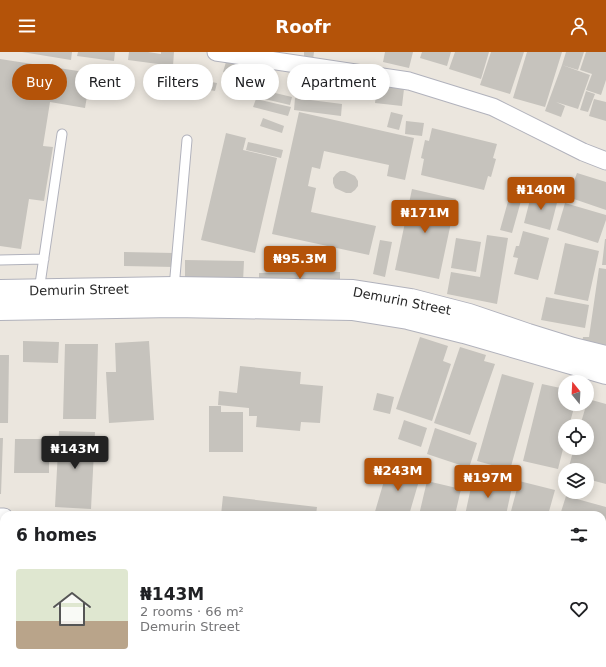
<!DOCTYPE html>
<html lang="en">
<head>
<meta charset="utf-8">
<style>
	body { margin:0; font-family:"DejaVu Sans",sans-serif; background:#f2f2f2; color:#202124; height:100vh; display:flex; flex-direction:column; font-size:15px; white-space:nowrap }
	* { box-sizing:border-box; margin:0 }
	p { font-size:13px; color:#757577 }
	.icon { flex:none; width:22px; height:22px; fill:none; stroke:currentColor; stroke-width:2; stroke-linecap:round; stroke-linejoin:round }
	.map { position:relative; flex:1; overflow:hidden }
	.side { position:absolute; left:0px; top:459px; width:606px; height:156px; display:flex; flex-direction:column; background:#fff; border-radius:12px 12px 0 0; box-shadow:0 2px 10px #0003 }
	.side>* { flex:none }
	.guide { position:absolute; left:12px; top:12px; width:400px; height:36px; display:flex; gap:8px }
	.needle { width:26px; rotate:342deg }
	.fabs { position:absolute; left:558px; top:323px; display:grid; gap:8px }
	.fabs a { display:grid; place-items:center; width:36px; height:36px; border-radius:50%; background:#fff; box-shadow:0 2px 10px #0003; font-size:20px }
	.price { position:absolute; translate:-50% -34px; padding:0 9px; border-radius:4px; background:#b45309; color:#fff; font-size:13px; line-height:26px; filter:drop-shadow(0 1px 2px #0008) }
	.price::after { content:''; position:absolute; left:50%; top:24px; width:12px; height:9px; margin-left:-6px; background:inherit; clip-path:polygon(0 0,100% 0,50% 100%) }
	.price.active { background:#222; color:#fff }
	ul { padding:0; list-style:none }
	li { display:flex; align-items:center; gap:12px; height:100px; padding:0 16px }
	li span { display:grid; place-items:center; flex:none; width:112px; height:80px; border-radius:4px; color:#555 }
	li>.icon { margin-inline-start:auto }
	span .icon { width:48px; height:48px; fill:#fffc; stroke-width:1 }
	li b { font-size:17px }
	h2 { display:flex; justify-content:space-between; align-items:center; height:48px; padding:0 16px; font-size:17px }
	.pill { padding:0 14px; border-radius:18px; background:#fff; box-shadow:0 2px 10px #0003; font-size:14px; line-height:36px }
	.pill.active { background:#b45309; color:#fff }
	header { display:flex; justify-content:space-between; align-items:center; height:52px; padding:0 16px; background:#b45309; color:#fff; font-size:18px; font-weight:700 }
	.map>svg:first-child { display:block }
	.building { fill:#c6c3bd }
	.lines { fill:none; stroke-linecap:round; stroke-linejoin:round }
	.lane-casing { stroke:#b1b2bc; stroke-width:11 }
	.street-casing { stroke:#b1b2bc; stroke-width:19 }
	.secondary-casing { stroke:#b1b2bc; stroke-width:24 }
	.lane { stroke:#fff; stroke-width:9 }
	.street { stroke:#fff; stroke-width:17 }
	.secondary { stroke:#fff; stroke-width:22 }
	.labels { text-anchor:middle; dominant-baseline:central; stroke-width:3.5; stroke-linejoin:round; paint-order:stroke }
	.street-label { font-size:13px; fill:#2a2a2a; stroke:#fff }
</style>
</head>
<body>
<header><svg class="icon" aria-label="menu" viewBox="0 0 24 24"><path d="M4 6h16M4 12h16M4 18h16"/></svg>Roofr<svg class="icon" aria-label="person" viewBox="0 0 24 24"><circle cx="12" cy="8" r="4"/><path d="M4 21q1-7 8-7t8 7"/></svg></header>
<div class="map">
<svg width="606" height="615" viewBox="0 0 606 615">
	<rect width="100%" height="100%" fill="#ebe6de"/>
	<!-- building -->
	<path class="building" d="M22,0H72L71,8Z
		M78,0H115L114,9L77,4Z
		M129,0H148L161,2V0H174L173,14L128,8Z
		M304,0H314L313,8L304,6Z
		M385,0H413L409,16L383,10Z
		M422,0H451L447,14L420,6Z
		M455,0H489L481,27L449,17Z
		M491,0H524L510,42L480,33Z
		M527,0H562L545,55L513,46Z
		M566,0H584L578,18L562,13Z
		M586,0H606V28L601,43L586,38L592,22L580,18Z
		M0,7L91,21L85,56L50,50L43,94L53,95L44,149L29,147L21,197L0,194Z
		M226,10L242,14L239,24L223,20Z
		M562,13L590,23L578,57L556,50L565,54L561,65L545,59Z
		M254,14L272,19L268,35L250,30Z
		M172,15L185,17L183,31L169,28Z
		M195,27L217,31L215,39L193,35Z
		M377,34L404,37L402,54L375,51Z
		M258,37L292,45L290,53L256,45Z
		M586,39L595,42L588,60L580,58Z
		M295,46L342,52L341,64L294,58Z
		M256,47L291,55L288,64L253,55Z
		M594,47L606,50V69L589,64Z
		M299,60L414,86L405,128L387,124L389,113L324,99L320,117L312,115L308,134L316,136L311,160L376,174L369,203L272,182Z
		M391,60L403,63L399,78L387,75Z
		M263,66L284,74L282,81L260,74Z
		M406,69L424,71L422,84L405,82Z
		M432,76L497,92L493,106L496,107L491,125L488,124L484,138L421,123L424,107L421,106L425,88L429,89Z
		M226,81L246,86L243,98L277,106L255,201L201,188Z
		M248,90L283,98L281,106L246,98Z
		M340,119H345L355,124L358,129V134L355,138L351,141H346L335,136L333,131V126L336,122Z
		M577,121L606,130V158L568,145Z
		M514,128L526,131L512,181L500,178Z
		M412,137L456,147L439,227L395,218Z
		M532,140L558,147L550,178L524,171Z
		M565,151L606,163V168L598,191L557,178Z
		M523,179L549,186L538,228L514,222L518,206L513,205L516,194H519Z
		M487,183L508,186L497,252L447,242L451,220L480,225Z
		M456,186L481,190L476,220L451,216Z
		M605,187H606V213H602Z
		M380,188L392,190L385,225L373,222Z
		M565,191L599,199L588,249L554,242Z
		M124,200L174,201V215L124,214Z
		M185,208L244,209L243,230L185,229Z
		M599,216L606,217V301L581,298L583,285H589Z
		M340,220V236H259V221Z
		M546,245L589,253L585,276L541,268Z
		M420,285L448,294L443,309L451,312L432,369L396,357Z
		M23,289L59,290L58,311L23,310Z
		M149,289L154,368L109,371L106,320H116L115,291Z
		M65,292H98L96,367H63Z
		M460,295L486,303L484,309L495,312L470,383L434,371Z
		M0,303H9L8,371H0Z
		M240,314L301,320L300,332L323,334L320,371L301,370L300,379L256,375L257,364H249V356L218,353L219,339L237,341Z
		M502,322L534,331L510,418L477,409Z
		M542,332L565,337V352H575L569,374H565V389L558,417L523,409Z
		M377,341L394,345L390,362L373,358Z
		M588,347L606,352V432L587,427V418H568L574,396H587V374H580Z
		M209,354H221V360H243V400H209Z
		M404,368L427,376L421,395L398,387Z
		M435,376L477,391L469,416L427,402Z
		M59,379L95,380L91,457L55,455Z
		M0,386H3L1,442H0Z
		M15,387H49V421H14Z
		M389,412L421,422L409,463H374Z
		M473,426L512,435L506,463H465Z
		M427,429L461,437L455,463H419Z
		M519,429L555,438L548,463H510Z
		M223,444L317,455L316,463H221Z
		M566,444L606,455V466L602,479V463H560Z
		M0,524H4V595H0Z
		M602,580L606,581V615H591L592,611H602Z
		M296,611H320L330,615H295Z
		M353,611H386L384,615H363Z
		M399,611H437L435,615H398Z
		M450,611H489L488,615H449Z
		M509,611H547L546,615H508Z"/>
	<g class="lines">
		<defs>
			<path id="lane" d="M0,208L44,207
				M174,236L187,88
				M39,239L62,82"/>
			<path id="street" d="M216,0L409,29L493,55L583,100L606,109
				M0,465H4
				M602,541L606,528
				M602,563L606,564
				M0,603H4
				M209,611L230,615
				M576,615L578,611"/>
			<path id="secondary" d="M0,239L174,236L353,239L411,248L469,263L528,283L573,297L606,305
				M0,257L174,254L352,257L408,266L464,280L606,321"/>
		</defs>
		<!-- lane casing -->
		<use href="#lane" class="lane-casing"/>
		<!-- street casing -->
		<use href="#street" class="street-casing"/>
		<!-- secondary casing -->
		<use href="#secondary" class="secondary-casing"/>
		<!-- lane -->
		<use href="#lane" class="lane"/>
		<!-- street -->
		<use href="#street" class="street"/>
		<!-- secondary -->
		<use href="#secondary" class="secondary"/>
	</g>
	<g class="labels">
		<!-- street labels -->
		<g class="street-label">
			<text transform="translate(79 238) rotate(-1)">Demurin Street</text>
			<text transform="translate(402 249) rotate(11)">Demurin Street</text>
		</g>
	</g>
</svg>
<div class="fabs">
<a><svg class="needle" viewBox="-14 -14 28 28"><path d="M0-13l5 13h-10z" fill="#e53935"/><path d="M0 13l5-13h-10z" fill="#757577"/></svg></a>
<a><svg class="icon" aria-label="locate" viewBox="0 0 24 24"><circle cx="12" cy="12" r="6"/><path d="M12 2v4M12 18v4M2 12h4M18 12h4"/></svg></a>
<a><svg class="icon" aria-label="layers" viewBox="0 0 24 24"><path d="M12 4l9 5-9 5-9-5zM3 14l9 5 9-5"/></svg></a>
</div>
<b class="price" style="left:541px;top:159px">₦140M</b>
<b class="price" style="left:425px;top:182px">₦171M</b>
<b class="price" style="left:300px;top:228px">₦95.3M</b>
<b class="price active" style="left:75px;top:418px">₦143M</b>
<b class="price" style="left:398px;top:440px">₦243M</b>
<b class="price" style="left:488px;top:447px">₦197M</b>
<div class="guide">
<a class="pill active">Buy</a>
<a class="pill">Rent</a>
<a class="pill">Filters</a>
<a class="pill">New</a>
<a class="pill">Apartment</a>
</div>
<section class="side">
<h2>6 homes<svg class="icon" aria-label="filters" viewBox="0 0 24 24"><path d="M4 7h16M4 17h16"/><circle cx="9" cy="7" r="2"/><circle cx="15" cy="17" r="2"/></svg></h2>
<ul>
<li><span style="background:linear-gradient(#dfe7d0 65%,#b9a48a 0)"><svg class="icon" aria-label="home" viewBox="0 0 24 24"><path d="M3 11l9-7 9 7M6 9v11h12V9"/></svg></span><div><b>₦143M</b><p>2 rooms · 66 m²</p><p>Demurin Street</p></div><svg class="icon" aria-label="heart" viewBox="0 0 24 24"><path d="M12 20l-8-8c-3-5 5-10 8-4 3-6 11-1 8 4z"/></svg></li>
</ul>
</section>
</div>
</body>
</html>
